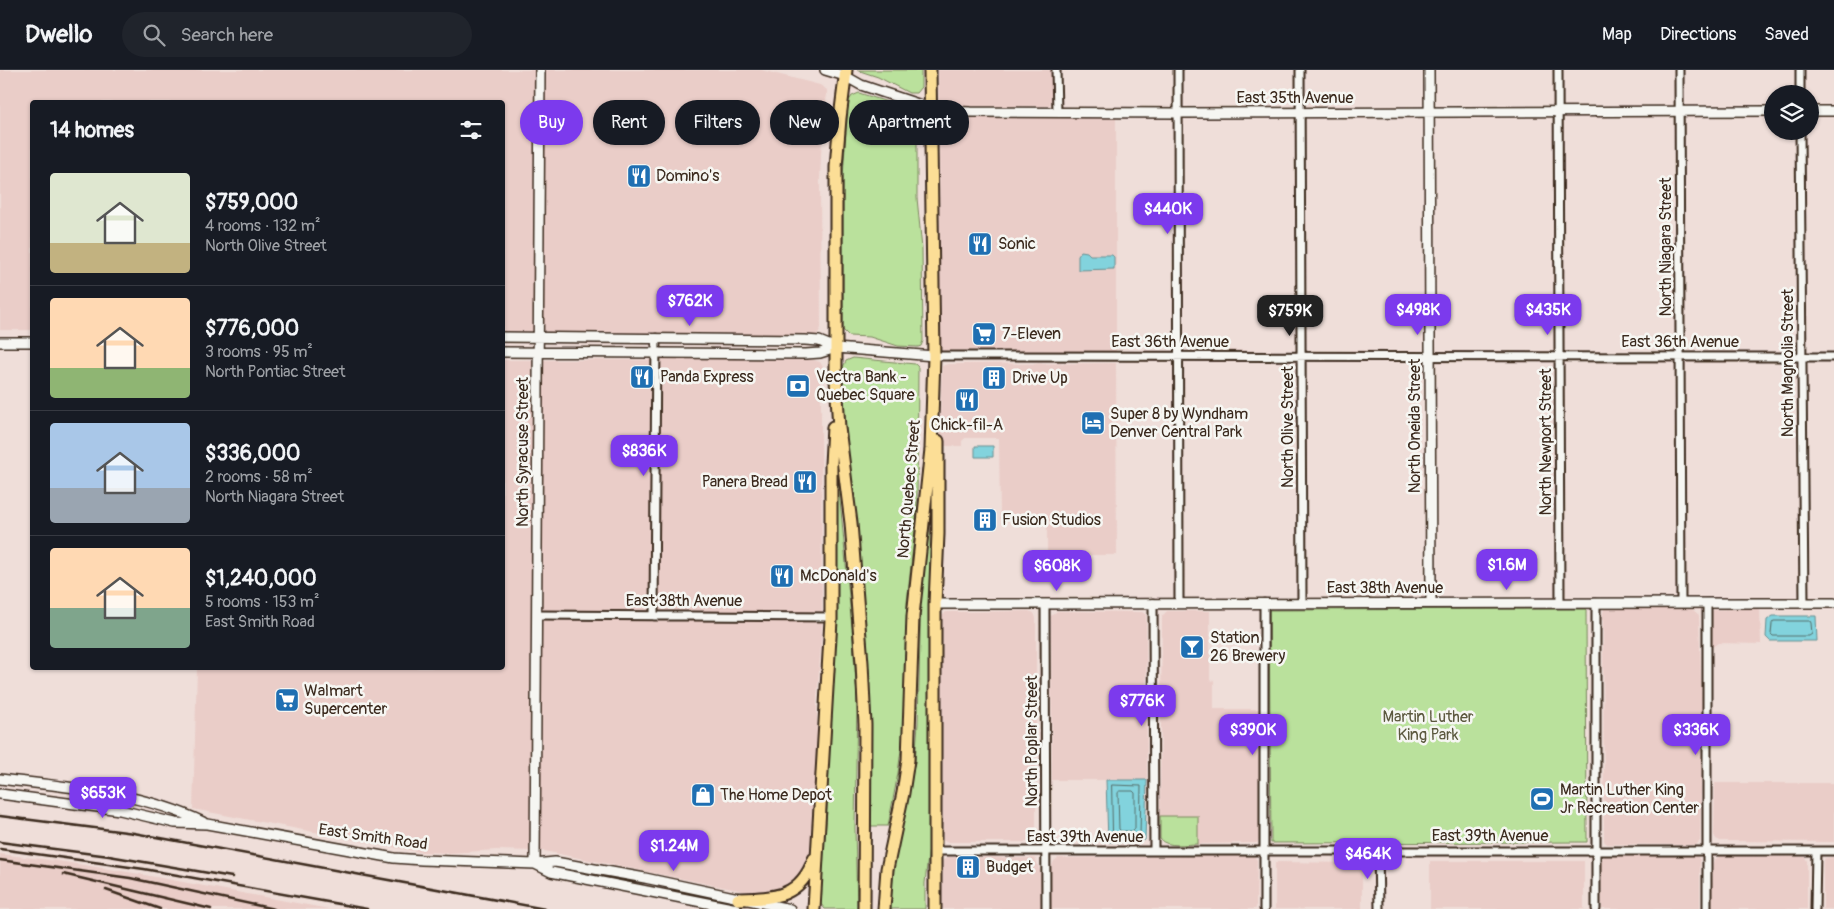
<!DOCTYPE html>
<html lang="en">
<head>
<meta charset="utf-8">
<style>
	body { margin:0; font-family:Pangolin,sans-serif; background:#20242c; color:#f1f3f6; height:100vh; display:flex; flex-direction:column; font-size:19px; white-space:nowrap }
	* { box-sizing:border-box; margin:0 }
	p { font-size:16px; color:#9ea1a6 }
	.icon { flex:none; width:28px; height:28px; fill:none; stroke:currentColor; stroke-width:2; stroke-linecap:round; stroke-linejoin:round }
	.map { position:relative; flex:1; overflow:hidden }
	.side { position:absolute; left:30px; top:30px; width:475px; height:570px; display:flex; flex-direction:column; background:#171b24; border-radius:5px; box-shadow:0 1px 4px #0004 }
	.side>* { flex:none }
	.hud { position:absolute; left:520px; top:30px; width:475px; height:45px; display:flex; gap:10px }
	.tools { position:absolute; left:1764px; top:15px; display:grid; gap:10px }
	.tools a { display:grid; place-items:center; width:55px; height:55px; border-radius:50%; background:#171b24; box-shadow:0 1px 4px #0004; font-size:25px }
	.price { position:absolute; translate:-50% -42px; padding:0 11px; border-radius:10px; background:#7c3aed; color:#fff; font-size:16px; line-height:32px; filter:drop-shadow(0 1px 2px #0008) }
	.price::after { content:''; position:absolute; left:50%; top:30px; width:15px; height:11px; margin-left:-8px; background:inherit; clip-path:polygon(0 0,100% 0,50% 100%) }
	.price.current { background:#222; color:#fff }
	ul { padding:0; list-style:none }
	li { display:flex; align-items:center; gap:15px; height:125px; padding:0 20px }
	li+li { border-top:1px solid #363941 }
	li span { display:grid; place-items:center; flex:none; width:140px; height:100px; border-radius:5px; color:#555 }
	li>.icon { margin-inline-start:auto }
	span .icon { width:60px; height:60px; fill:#fffc; stroke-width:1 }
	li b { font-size:21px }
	h2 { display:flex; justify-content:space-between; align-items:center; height:60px; padding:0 20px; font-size:21px }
	.pill { padding:0 18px; border-radius:22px; background:#171b24; box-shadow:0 1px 4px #0004; font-size:18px; line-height:45px }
	.pill.current { background:#7c3aed; color:#fff }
	header { display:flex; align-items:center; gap:30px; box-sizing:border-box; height:70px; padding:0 25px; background:#171b24; border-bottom:1px solid #363941 }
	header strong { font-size:24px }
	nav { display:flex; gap:28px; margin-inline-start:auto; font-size:18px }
	.search { width:350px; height:45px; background:#20242c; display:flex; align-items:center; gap:12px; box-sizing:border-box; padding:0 18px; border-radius:28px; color:#9ea1a6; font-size:19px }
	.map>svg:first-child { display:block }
	.built { fill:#eacdc8 }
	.green { fill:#bae19c; stroke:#7a865d }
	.water { fill:#82d3dd; stroke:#668f91 }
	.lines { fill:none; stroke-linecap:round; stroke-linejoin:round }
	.shore { stroke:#576e6a; stroke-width:1 }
	.minor-casing { stroke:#3b2a1e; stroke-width:11 }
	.tertiary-casing { stroke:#3b2a1e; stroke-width:12 }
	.primary-casing { stroke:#3b2a1e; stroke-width:15 }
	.minor { stroke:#f6f6f2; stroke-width:7 }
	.tertiary { stroke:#f6f6f2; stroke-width:9 }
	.primary { stroke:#fcde96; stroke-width:11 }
	.rail { stroke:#3b2a1e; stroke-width:2.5 }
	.labels { text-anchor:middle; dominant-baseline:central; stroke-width:5; stroke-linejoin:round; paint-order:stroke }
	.street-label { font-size:16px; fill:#3b2a1e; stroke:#f6f6f2 }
	.poi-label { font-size:16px; fill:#3b2a1e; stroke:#f6f6f2; text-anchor:start }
	.park-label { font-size:16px; fill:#5b583e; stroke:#f6f6f2 }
</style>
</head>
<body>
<header>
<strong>Dwello</strong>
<div class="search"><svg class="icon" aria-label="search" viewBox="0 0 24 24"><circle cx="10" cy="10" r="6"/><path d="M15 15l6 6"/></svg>Search here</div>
<nav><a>Map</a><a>Directions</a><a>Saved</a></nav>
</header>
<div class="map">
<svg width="1834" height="839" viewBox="0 0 1834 839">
	<rect width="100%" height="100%" fill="#efded9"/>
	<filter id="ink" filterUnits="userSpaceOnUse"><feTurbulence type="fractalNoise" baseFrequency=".02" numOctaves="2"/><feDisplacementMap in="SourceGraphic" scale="10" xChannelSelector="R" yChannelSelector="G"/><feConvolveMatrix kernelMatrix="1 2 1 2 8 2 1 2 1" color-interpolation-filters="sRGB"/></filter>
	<g filter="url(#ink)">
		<!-- built -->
		<path class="built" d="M0,0H761L820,15L827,20V24L822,64L820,109L821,258L817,265L807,266L503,261L502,32H32V260H0Z
			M938,0H1051V31L1050,35L1046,36H945L939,32Z
			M1005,47L1116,48V281H945L940,280L939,56L940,52L946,48Z
			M670,288L810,289L820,292L824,299L821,329L822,557L817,631V690L811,784L809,793L795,814L766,823L743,821L544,781L496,780L451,783L419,782L193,739L197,598H502L503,290H647Z
			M1116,293L1117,485H1047V448L1000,449L999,368H965L962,371V376H939L942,296L948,294Z
			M1760,538L1761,574L1718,573L1711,578V545L1713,540Z
			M1604,539H1692L1699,545L1702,643L1700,771L1696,775L1607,774L1604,771L1603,542Z
			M1029,541L1034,543L1036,548V768L1035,771L1032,772H946L942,770L940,763V548L946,542Z
			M1057,541L1142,542L1146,545L1147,710H1052L1051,546Z
			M1167,541H1210V610L1214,611V639H1260V767L1257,773L1198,774V746H1160L1162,546Z
			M1715,713H1834V772L1720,771L1716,769L1714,765Z
			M0,784L58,791L134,803L329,839H0Z
			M1253,785L1257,790L1256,839H1051V798L1054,791L1058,788Z
			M1696,785L1700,790V839H1602L1601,791L1604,786Z
			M1720,786L1805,787L1807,791V839H1711L1713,793L1714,790Z
			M948,787L1034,788L1036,790L1042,806V839H941L942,791Z
			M1834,787V839H1823V793L1825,788Z
			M1430,791H1584V839H1430Z
			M1275,792L1362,793V839H1275Z"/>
		<!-- green -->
		<path class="green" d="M857,0H921V17L916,23H909L878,7Z
			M859,23L913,40L916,42L917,47V128L922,179L923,271L921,276L918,277L898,276L870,267L849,266L843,260V107L848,32L852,26Z
			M853,288L915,294L918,297L917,440L907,532L903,664L898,703L888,756H870L871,656L869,603L859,475L847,373L843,322V297L846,291Z
			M834,409H838L852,558L857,627L855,758L857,839H825L820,833L828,726Z
			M930,452V711L929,777L925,813V839H890L895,788L915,692L918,654L921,524Z
			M1586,539L1587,772L1271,773L1269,540Z
			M1160,746H1198V774C1187,774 1167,778 1160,769Z"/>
		<!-- water -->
		<path class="water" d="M1081,181L1087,182L1090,185H1112L1114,187V199L1078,200V185Z
			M975,376H993V387H975Z
			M1773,546H1816L1817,571H1770L1766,567L1767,550Z
			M1106,710H1147L1145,770L1137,772H1108Z"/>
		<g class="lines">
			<!-- shore -->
			<path class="shore" d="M1774,551H1810L1811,553L1812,564L1809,566H1773L1771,564L1772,554Z
				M1112,715L1141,716L1140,767L1113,766Z
				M1120,721H1133L1135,723V758L1133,761H1121L1119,759L1118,723Z"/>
			<defs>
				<path id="minor" d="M1056,0L1057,42
					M1178,0L1179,533
					M1300,0L1302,533
					M1558,0L1560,533
					M1679,0L1681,533
					M1800,0V24
					M1800,61L1804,533
					M934,286L1834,287
					M1153,533L1154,780
					M1264,533V839
					M1045,534L1046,839
					M537,545L831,547
					M654,546L656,268
					M1378,780L1379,839
					M935,781H1834
					M1596,839V533
					M1707,839V533
					M1815,839L1816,781"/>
				<path id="tertiary" d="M825,0L845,6L861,15L930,38L944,41L970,42L1178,43L1772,41
					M1429,0L1431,533
					M1810,41H1834
					M502,267L805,270L819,271L836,278L934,286
					M0,272H32
					M502,282L806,284L820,283L836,278
					M935,534L1834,533
					M0,709C68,717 140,722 203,752
					M0,724L120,740L175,753L207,754L394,788L422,790L535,794L555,792L645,808L790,839
					M535,794L540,0
					M535,794L551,802L737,839"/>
				<path id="primary" d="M846,0L840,48L836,97V310L839,358L851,453L862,593L865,655L864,839
					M738,829C774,828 800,828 814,789
					M814,839L831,550V394L833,357
					M884,839L887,799L903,723L908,690L913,546L931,379L934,286L930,0
					M935,839V534L938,464V371"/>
			</defs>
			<!-- minor casing -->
			<use href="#minor" class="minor-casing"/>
			<!-- tertiary casing -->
			<use href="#tertiary" class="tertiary-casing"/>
			<!-- primary casing -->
			<use href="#primary" class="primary-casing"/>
			<!-- minor -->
			<use href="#minor" class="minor"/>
			<!-- tertiary -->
			<use href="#tertiary" class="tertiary"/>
			<!-- primary -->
			<use href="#primary" class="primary"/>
			<!-- rail -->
			<path class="rail" d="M0,746L134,763L545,839
				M0,772L109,786L232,807
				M0,779L144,799L367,839
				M0,790L130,808L274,839
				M63,804L211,839
				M106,820L160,839"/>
		</g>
	</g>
	<!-- icons -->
	<defs>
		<symbol id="restaurant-square" viewBox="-11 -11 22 22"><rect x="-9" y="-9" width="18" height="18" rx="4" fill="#1f6fb2" stroke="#f6f6f2"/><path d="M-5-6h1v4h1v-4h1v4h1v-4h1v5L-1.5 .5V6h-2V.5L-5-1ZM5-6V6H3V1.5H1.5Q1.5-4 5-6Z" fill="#fff"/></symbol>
		<symbol id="supermarket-square" viewBox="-11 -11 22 22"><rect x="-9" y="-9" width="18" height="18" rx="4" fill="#1f6fb2" stroke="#f6f6f2"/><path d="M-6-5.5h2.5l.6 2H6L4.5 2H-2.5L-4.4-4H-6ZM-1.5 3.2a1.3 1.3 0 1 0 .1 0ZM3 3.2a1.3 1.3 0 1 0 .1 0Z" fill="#fff"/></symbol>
		<symbol id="building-square" viewBox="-11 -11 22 22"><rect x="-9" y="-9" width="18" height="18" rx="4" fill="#1f6fb2" stroke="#f6f6f2"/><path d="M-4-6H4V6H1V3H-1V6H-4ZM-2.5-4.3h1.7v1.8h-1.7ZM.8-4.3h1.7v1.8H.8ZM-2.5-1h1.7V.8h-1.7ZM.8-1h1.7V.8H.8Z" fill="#fff"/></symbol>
		<symbol id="bank-square" viewBox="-11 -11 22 22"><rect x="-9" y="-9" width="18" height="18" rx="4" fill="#1f6fb2" stroke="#f6f6f2"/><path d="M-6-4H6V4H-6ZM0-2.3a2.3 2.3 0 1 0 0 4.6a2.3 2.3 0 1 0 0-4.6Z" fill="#fff"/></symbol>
		<symbol id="hotel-square" viewBox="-11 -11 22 22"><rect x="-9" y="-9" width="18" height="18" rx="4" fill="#1f6fb2" stroke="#f6f6f2"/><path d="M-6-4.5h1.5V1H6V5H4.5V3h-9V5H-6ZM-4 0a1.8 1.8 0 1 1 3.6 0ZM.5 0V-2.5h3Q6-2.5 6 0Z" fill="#fff"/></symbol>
		<symbol id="bar-square" viewBox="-11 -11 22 22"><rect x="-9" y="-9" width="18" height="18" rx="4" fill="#1f6fb2" stroke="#f6f6f2"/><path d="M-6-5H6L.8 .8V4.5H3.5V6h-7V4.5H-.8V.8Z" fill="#fff"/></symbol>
		<symbol id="shop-square" viewBox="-11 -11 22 22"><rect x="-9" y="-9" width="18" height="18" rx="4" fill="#1f6fb2" stroke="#f6f6f2"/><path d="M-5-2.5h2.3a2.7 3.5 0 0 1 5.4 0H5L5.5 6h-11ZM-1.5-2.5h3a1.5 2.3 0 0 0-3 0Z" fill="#fff"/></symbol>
		<symbol id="stadium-square" viewBox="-11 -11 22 22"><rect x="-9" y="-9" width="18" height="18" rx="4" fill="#1f6fb2" stroke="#f6f6f2"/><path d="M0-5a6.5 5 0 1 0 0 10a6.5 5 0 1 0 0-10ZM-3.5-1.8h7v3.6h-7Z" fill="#fff"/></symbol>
	</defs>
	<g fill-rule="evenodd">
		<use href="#restaurant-square" x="625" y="92" width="28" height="28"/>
		<use href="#restaurant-square" x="966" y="160" width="28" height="28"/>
		<use href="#supermarket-square" x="970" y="250" width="28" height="28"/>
		<use href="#restaurant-square" x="628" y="293" width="28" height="28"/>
		<use href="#building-square" x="980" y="294" width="28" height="28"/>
		<use href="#bank-square" x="784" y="302" width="28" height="28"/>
		<use href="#restaurant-square" x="953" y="316" width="28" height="28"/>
		<use href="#hotel-square" x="1079" y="339" width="28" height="28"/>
		<use href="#restaurant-square" x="791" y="398" width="28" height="28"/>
		<use href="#building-square" x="971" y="436" width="28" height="28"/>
		<use href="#restaurant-square" x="768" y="492" width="28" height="28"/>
		<use href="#bar-square" x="1178" y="563" width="28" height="28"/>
		<use href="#supermarket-square" x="273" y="616" width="28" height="28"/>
		<use href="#shop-square" x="689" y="711" width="28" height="28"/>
		<use href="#stadium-square" x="1528" y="715" width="28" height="28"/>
		<use href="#building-square" x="954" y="783" width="28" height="28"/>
	</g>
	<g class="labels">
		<!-- street labels -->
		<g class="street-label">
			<text x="1295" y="28">East 35th Avenue</text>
			<text transform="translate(1666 177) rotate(-90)">North Niagara Street</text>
			<text x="1170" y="272">East 36th Avenue</text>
			<text x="1680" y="272">East 36th Avenue</text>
			<text transform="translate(1788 293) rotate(-90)">North Magnolia Street</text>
			<text transform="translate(1415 356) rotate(-90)">North Oneida Street</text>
			<text transform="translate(1288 357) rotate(-90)">North Olive Street</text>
			<text transform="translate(1546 372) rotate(-90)">North Newport Street</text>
			<text transform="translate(523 382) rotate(-90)">North Syracuse Street</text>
			<text transform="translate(909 419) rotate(-85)">North Quebec Street</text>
			<text x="1385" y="518">East 38th Avenue</text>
			<text x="684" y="531">East 38th Avenue</text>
			<text transform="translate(1032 671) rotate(-90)">North Poplar Street</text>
			<text x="1490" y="766">East 39th Avenue</text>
			<text transform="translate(373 767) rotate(8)">East Smith Road</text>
			<text x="1085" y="767">East 39th Avenue</text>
		</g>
		<!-- poi labels -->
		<g class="poi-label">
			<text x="656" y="106">Domino's</text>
			<text x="998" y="174">Sonic</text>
			<text x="1002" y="264">7-Eleven</text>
			<text x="660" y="307">Panda Express</text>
			<text x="816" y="307">Vectra Bank -<tspan x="816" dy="18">Quebec Square</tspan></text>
			<text x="1012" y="308">Drive Up</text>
			<text x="1110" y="344">Super 8 by Wyndham<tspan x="1110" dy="18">Denver Central Park</tspan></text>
			<text x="967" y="355" text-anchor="middle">Chick-fil-A</text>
			<text x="788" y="412" text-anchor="end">Panera Bread</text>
			<text x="1002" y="450">Fusion Studios</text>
			<text x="800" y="506">McDonald's</text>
			<text x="1210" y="568">Station<tspan x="1210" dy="18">26 Brewery</tspan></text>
			<text x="304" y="621">Walmart<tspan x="304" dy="18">Supercenter</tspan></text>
			<text x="1560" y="720">Martin Luther King<tspan x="1560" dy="18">Jr Recreation Center</tspan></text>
			<text x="720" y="725">The Home Depot</text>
			<text x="986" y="797">Budget</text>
		</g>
		<!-- park labels -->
		<g class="park-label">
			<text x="1428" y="647">Martin Luther<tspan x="1428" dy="18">King Park</tspan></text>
		</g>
	</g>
</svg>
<div class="tools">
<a><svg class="icon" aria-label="layers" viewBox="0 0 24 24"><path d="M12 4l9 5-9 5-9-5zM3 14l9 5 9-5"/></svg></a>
</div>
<b class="price" style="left:1168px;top:165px">$440K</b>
<b class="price" style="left:690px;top:257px">$762K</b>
<b class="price" style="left:1418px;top:266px">$498K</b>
<b class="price" style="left:1548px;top:266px">$435K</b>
<b class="price current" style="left:1290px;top:267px">$759K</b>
<b class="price" style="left:644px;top:407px">$836K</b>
<b class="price" style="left:1507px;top:521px">$1.6M</b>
<b class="price" style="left:1057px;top:522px">$608K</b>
<b class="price" style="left:1142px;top:657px">$776K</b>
<b class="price" style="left:1253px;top:686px">$390K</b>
<b class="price" style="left:1696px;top:686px">$336K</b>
<b class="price" style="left:103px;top:749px">$653K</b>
<b class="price" style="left:674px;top:802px">$1.24M</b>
<b class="price" style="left:1368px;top:810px">$464K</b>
<div class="hud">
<a class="pill current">Buy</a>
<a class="pill">Rent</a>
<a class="pill">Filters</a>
<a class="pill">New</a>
<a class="pill">Apartment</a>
</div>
<section class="side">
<h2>14 homes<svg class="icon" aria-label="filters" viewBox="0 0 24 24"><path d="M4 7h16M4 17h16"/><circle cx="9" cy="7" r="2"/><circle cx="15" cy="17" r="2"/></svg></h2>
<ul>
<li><span style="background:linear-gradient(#dfe7d0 70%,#c2b280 0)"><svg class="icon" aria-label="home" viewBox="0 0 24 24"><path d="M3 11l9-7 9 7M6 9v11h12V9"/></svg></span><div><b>$759,000</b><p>4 rooms · 132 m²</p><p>North Olive Street</p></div></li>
<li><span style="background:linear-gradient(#ffd9b3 70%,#8fb573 0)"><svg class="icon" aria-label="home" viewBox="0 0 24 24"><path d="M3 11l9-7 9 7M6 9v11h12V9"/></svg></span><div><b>$776,000</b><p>3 rooms · 95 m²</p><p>North Pontiac Street</p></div></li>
<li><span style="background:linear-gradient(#a9c7e8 65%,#9aa5b1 0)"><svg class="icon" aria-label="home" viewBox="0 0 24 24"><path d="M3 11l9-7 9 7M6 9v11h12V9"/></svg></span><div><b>$336,000</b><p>2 rooms · 58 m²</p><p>North Niagara Street</p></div></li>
<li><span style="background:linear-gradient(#ffd9b3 60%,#7fa58c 0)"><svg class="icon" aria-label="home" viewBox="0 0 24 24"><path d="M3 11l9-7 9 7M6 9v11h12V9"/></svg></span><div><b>$1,240,000</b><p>5 rooms · 153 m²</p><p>East Smith Road</p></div></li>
</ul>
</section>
</div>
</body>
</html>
